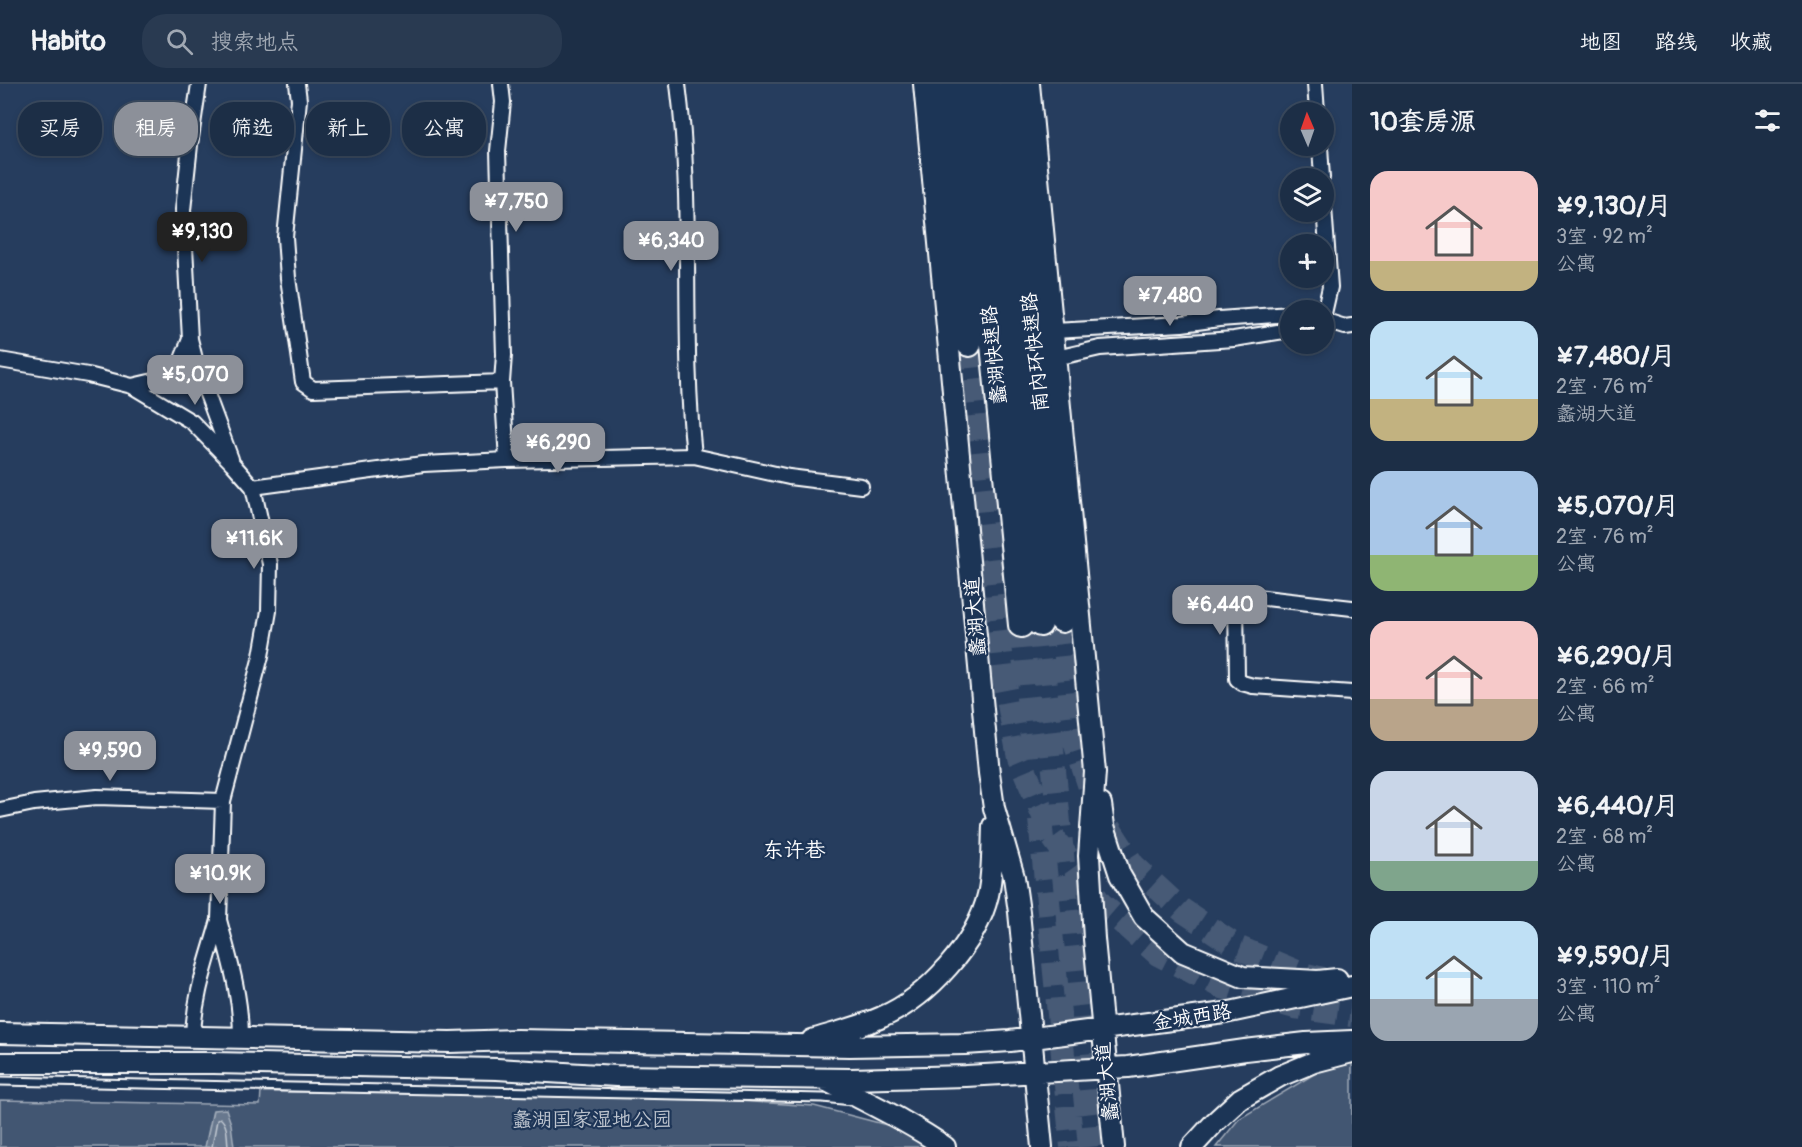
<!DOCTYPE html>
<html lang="zh">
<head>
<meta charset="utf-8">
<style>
	body { margin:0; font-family:Pangolin,"LXGW WenKai TC",sans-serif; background:#293a51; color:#f1f3f6; height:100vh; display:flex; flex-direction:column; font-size:22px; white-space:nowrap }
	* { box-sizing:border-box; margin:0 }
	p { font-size:20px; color:#a0a8b3 }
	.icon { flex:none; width:33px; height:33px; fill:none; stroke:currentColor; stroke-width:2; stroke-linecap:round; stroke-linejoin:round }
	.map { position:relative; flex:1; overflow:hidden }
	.drawer { display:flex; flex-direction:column; background:#1c2e46; width:450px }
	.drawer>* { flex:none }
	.banner { position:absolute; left:18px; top:18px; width:570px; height:54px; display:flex; gap:12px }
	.needle { width:39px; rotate:358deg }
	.tools { position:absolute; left:1280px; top:18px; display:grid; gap:12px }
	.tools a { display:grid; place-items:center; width:54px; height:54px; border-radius:50%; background:#1c2e46; box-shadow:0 3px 9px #0003,0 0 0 2px #3a4a5f; font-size:30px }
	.price { position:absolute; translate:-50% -51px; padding:0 14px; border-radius:12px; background:#8c9099; color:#fff; font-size:20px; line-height:39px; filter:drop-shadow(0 2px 3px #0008) }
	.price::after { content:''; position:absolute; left:50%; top:36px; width:18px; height:14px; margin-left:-9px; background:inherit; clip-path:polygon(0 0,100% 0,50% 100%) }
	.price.current { background:#222; color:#fff }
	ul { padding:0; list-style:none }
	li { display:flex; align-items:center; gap:18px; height:150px; padding:0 18px }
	li span { display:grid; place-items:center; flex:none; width:168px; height:120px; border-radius:18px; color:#555 }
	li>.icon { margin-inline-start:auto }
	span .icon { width:72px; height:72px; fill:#fffc; stroke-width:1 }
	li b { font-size:26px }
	h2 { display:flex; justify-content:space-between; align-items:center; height:72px; padding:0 18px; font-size:26px }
	.tag { padding:0 21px; border-radius:24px; background:#1c2e46; box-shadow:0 3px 9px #0003,0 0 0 2px #3a4a5f; font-size:21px; line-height:54px }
	.tag.current { background:#8c9099; color:#fff }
	header { display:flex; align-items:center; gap:36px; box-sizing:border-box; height:84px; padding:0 30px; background:#1c2e46; border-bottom:2px solid #3a4a5f }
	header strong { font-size:28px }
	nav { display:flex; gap:33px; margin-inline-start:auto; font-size:21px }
	.search { width:420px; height:54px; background:#293a51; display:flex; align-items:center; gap:15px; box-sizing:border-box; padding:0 21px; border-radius:24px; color:#a0a8b3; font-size:22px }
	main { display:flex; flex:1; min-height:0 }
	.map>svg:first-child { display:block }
	.green { fill:#425672; stroke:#a0aab8; stroke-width:1.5 }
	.water { fill:#67788e; stroke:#a4aebb; stroke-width:1.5 }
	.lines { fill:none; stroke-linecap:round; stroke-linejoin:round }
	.shore { stroke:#c2c9d2; stroke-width:1.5 }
	.highway-tunnel { stroke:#475a76; stroke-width:24; stroke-dasharray:24 12; stroke-linecap:butt }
	.lane-casing { stroke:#fff; stroke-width:11 }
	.street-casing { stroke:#fff; stroke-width:18 }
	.primary-casing { stroke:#fff; stroke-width:24 }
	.highway-casing { stroke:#fff; stroke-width:28 }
	.lane { stroke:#1d3557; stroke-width:7 }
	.street { stroke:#1d3557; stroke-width:14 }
	.primary { stroke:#1d3557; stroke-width:20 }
	.highway { stroke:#1d3557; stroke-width:24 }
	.labels { text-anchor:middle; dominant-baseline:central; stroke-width:4.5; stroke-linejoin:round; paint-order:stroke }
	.street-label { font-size:20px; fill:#fff; stroke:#1d3557 }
	.park-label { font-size:20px; fill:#bdc4ce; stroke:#1d3557 }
	.neighbourhood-label { font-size:21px; fill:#fff; stroke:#1d3557 }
</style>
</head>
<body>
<header>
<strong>Habito</strong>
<div class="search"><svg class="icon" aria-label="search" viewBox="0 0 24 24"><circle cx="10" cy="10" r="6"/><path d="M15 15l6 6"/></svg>搜索地点</div>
<nav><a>地图</a><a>路线</a><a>收藏</a></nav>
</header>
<main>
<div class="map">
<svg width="1352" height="1063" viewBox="0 0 1352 1063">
	<rect width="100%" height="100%" fill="#263d5e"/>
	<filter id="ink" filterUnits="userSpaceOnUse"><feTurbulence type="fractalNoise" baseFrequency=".0167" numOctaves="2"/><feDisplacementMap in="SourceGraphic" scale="12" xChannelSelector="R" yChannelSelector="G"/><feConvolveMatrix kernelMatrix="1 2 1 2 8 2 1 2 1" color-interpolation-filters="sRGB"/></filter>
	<g filter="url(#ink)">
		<!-- green -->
		<path class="green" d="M1352,979V1063H1216L1239,1035L1326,983Z
			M589,1007L814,1022L902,1045L926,1063H0V1016L260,1021L261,1008Z"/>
		<!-- water -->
		<path class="water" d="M226,1025L231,1040L234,1063H205L213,1026Z"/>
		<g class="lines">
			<!-- shore -->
			<path class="shore" d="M212,1063L217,1036L220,1034C228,1040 227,1053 228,1063"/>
			<!-- highway-tunnel -->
			<path class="highway-tunnel" d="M969,260L1003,589L1019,673L1052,752L1100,819L1158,870L1222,903L1295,923L1352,931
				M1062,536L1075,658L1098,727L1133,781L1182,826L1239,864L1302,890L1323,895
				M1040,540L1090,1063
				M1021,541L1034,676
				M1040,735L1072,1063"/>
			<defs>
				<path id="lane" d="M0,997L823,1014L852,1017"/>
				<path id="street" d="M297,0L299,16L285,153L288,194L303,298L313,305L502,298
					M501,0L503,18L498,67L504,271L502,298L507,376
					M678,0C694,124 681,248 694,372
					M1315,0L1317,28
					M1320,62L1322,94
					M1323,110L1330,203L1323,234
					M1323,236L1345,243L1352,242
					M1054,247L1182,240L1219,235L1290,230
					M190,255L197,283L231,375
					M1056,274L1100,264L1234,255L1290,246
					M0,276L88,291L132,302L192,338L232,379L253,403L270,480L269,527L261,572L223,717L219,836
					M132,302L158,296L180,280L190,255L183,126L190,61L199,0
					M253,403L423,380L507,376L694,372L789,393L861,402
					M1352,524L1239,511L1236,514L1237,595L1242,599L1253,602L1352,609
					M0,726L34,719L97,713L223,717
					M193,953C194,911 208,876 219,836C230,877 241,912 241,954"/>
				<path id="primary" d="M924,0L989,689L994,724L1014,793L1019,828L1042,1063
					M1029,0L1095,688L1089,772L1094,855L1114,1063
					M1101,720L1104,742L1120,791L1144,833L1183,868L1243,893L1318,897L1337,895
					M0,949L450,958L517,956L850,962L965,960L1010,957L1225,929L1352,902
					M812,956C835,949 860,943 882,933C927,914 977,859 988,811C993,789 992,765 993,742
					M0,979H213L497,985L616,992L850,995L966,992L1128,983L1245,966L1306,959L1352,957
					M827,997C866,1018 908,1037 945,1063
					M1192,1063L1215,1038L1240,1015L1280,992L1314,978L1352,968"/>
				<path id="highway" d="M945,0L969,260
					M967,0L1021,541
					M987,0L1040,540
					M1011,0L1013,43L1062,536"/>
			</defs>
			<!-- lane casing -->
			<use href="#lane" class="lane-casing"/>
			<!-- street casing -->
			<use href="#street" class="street-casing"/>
			<!-- primary casing -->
			<use href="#primary" class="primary-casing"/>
			<!-- highway casing -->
			<use href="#highway" class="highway-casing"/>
			<!-- lane -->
			<use href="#lane" class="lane"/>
			<!-- street -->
			<use href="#street" class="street"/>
			<!-- primary -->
			<use href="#primary" class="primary"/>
			<!-- highway -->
			<use href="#highway" class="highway"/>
		</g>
	</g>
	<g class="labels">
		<!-- street labels -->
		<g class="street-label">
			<text transform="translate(1035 268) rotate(-96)">南内环快速路</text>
			<text transform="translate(994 271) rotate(-96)">蠡湖快速路</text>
			<text transform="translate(975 533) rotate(-95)">蠡湖大道</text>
			<text transform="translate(1192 933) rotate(-9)">金城西路</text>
			<text transform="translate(1107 998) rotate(-96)">蠡湖大道</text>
		</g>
		<!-- park labels -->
		<g class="park-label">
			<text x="592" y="1035">蠡湖国家湿地公园</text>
		</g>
		<!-- neighbourhood labels -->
		<g class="neighbourhood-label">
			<text x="794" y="766">东许巷</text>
		</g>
	</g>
</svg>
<div class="tools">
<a><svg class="needle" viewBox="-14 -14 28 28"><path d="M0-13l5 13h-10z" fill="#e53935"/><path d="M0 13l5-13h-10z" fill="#a0a8b3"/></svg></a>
<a><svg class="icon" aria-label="layers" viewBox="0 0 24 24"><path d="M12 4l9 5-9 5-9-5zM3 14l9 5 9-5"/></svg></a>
<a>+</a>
<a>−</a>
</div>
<b class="price" style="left:516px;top:149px">¥7,750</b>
<b class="price current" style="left:202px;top:179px">¥9,130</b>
<b class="price" style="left:671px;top:188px">¥6,340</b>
<b class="price" style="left:1170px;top:243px">¥7,480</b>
<b class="price" style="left:195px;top:322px">¥5,070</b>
<b class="price" style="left:558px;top:390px">¥6,290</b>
<b class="price" style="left:254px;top:486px">¥11.6K</b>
<b class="price" style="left:1220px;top:552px">¥6,440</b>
<b class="price" style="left:110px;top:698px">¥9,590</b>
<b class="price" style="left:220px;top:821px">¥10.9K</b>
<div class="banner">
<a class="tag">买房</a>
<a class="tag current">租房</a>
<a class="tag">筛选</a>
<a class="tag">新上</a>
<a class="tag">公寓</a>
</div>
</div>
<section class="drawer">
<h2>10套房源<svg class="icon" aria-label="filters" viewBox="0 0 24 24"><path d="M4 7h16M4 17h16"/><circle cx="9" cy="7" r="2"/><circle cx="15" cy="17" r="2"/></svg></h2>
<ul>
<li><span style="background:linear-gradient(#f6c9c9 75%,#c2b280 0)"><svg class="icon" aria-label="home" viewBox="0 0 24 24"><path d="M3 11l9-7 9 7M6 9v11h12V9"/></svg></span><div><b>¥9,130/月</b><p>3室 · 92 m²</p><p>公寓</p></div></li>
<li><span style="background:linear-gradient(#bfe0f5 65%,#c2b280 0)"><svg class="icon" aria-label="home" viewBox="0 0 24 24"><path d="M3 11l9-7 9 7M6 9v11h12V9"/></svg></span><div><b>¥7,480/月</b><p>2室 · 76 m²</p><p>蠡湖大道</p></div></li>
<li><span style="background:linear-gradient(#a9c7e8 70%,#8fb573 0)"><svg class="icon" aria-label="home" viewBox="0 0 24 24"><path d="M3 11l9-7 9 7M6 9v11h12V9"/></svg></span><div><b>¥5,070/月</b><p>2室 · 76 m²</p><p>公寓</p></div></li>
<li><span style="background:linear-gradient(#f6c9c9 65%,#b9a48a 0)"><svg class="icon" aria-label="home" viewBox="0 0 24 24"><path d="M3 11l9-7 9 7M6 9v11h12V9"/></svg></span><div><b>¥6,290/月</b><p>2室 · 66 m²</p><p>公寓</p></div></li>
<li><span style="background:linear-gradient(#c9d6e8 75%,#7fa58c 0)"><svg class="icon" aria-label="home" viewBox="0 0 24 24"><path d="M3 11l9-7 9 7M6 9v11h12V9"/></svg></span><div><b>¥6,440/月</b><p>2室 · 68 m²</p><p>公寓</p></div></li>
<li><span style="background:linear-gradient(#bfe0f5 65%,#9aa5b1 0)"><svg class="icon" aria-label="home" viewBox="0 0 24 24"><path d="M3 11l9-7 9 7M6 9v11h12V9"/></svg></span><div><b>¥9,590/月</b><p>3室 · 110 m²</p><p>公寓</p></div></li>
</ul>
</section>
</main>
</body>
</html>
